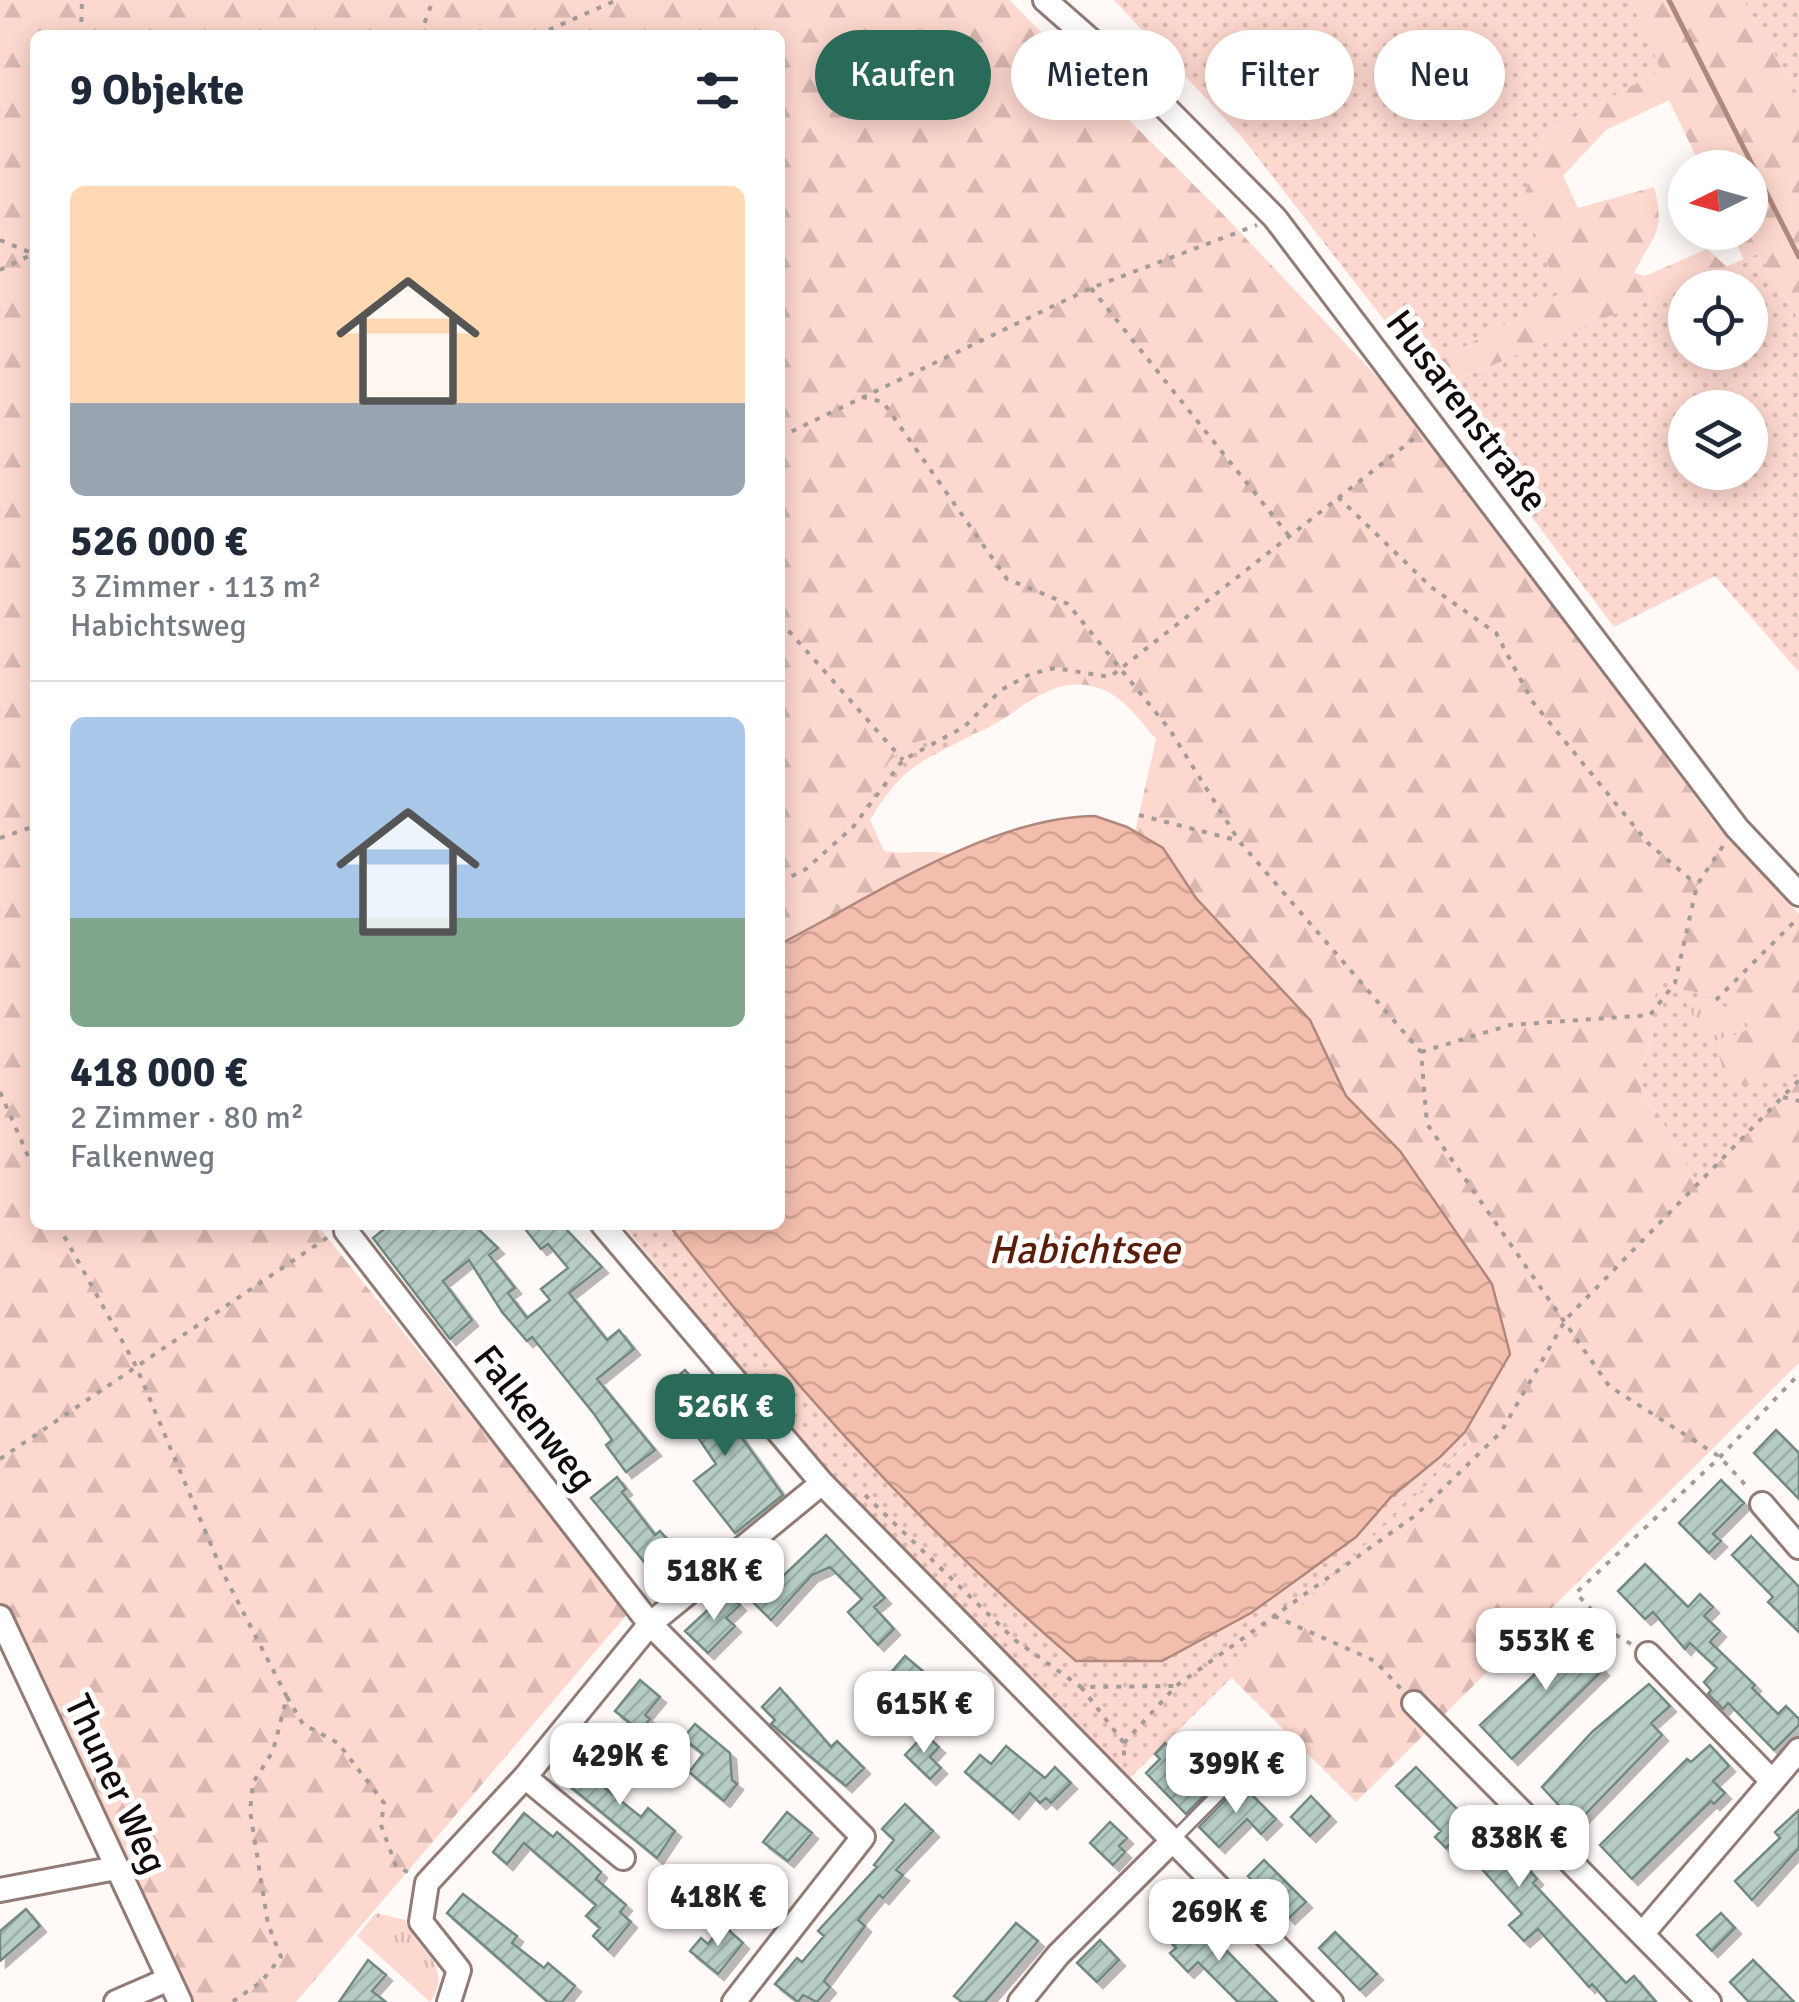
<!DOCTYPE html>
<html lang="de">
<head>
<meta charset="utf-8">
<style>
	body { margin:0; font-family:Signika,sans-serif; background:#f6f6f7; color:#1f2937; height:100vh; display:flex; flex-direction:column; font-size:38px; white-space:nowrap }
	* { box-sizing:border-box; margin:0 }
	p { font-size:32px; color:#747a83 }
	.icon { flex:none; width:55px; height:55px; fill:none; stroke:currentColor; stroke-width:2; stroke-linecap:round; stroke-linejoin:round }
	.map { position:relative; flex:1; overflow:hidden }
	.side { position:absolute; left:30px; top:30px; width:755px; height:1200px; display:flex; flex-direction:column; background:#fff; border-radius:15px; box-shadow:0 5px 25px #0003 }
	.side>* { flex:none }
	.banner { position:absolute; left:815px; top:30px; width:832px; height:90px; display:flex; gap:20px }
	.needle { width:65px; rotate:265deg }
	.fabs { position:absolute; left:1668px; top:150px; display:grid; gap:20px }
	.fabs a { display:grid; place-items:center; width:100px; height:100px; border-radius:50%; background:#fff; box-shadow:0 5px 25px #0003; font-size:50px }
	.price { position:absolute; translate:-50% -85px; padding:0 22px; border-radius:20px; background:#fff; color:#222; font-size:32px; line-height:65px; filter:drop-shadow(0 2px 5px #0008) }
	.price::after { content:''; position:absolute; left:50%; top:60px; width:30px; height:22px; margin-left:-15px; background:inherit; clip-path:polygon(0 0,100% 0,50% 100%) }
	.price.current { background:#2a6a58; color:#fff }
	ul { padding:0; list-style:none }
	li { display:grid; align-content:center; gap:20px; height:530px; padding:0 40px }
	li+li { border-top:2px solid #e0e1e3 }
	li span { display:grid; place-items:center; height:310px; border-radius:15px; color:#555 }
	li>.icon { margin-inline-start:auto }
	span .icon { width:180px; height:180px; fill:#fffc; stroke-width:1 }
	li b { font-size:42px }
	h2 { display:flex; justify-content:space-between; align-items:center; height:120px; padding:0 40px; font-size:42px }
	.chip { padding:0 35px; border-radius:45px; background:#fff; box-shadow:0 5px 25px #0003; font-size:35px; line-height:90px }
	.chip.current { background:#2a6a58; color:#fff }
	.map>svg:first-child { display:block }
	.grass { fill:url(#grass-dots); fill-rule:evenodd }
	.forest { fill:url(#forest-firs) }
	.park { fill:url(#park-tufts) }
	.water { fill:url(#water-waves); stroke:#b0887c; stroke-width:2.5 }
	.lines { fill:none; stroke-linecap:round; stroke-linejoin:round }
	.stream { stroke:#b0887c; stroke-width:5 }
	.building { fill:url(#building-hatch); stroke:#728a81; stroke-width:2.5; filter:url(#shadow) }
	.service-casing { stroke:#917b74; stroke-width:16 }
	.minor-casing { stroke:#917b74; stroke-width:28 }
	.path { stroke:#a39c9b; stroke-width:4; stroke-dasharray:5 8; stroke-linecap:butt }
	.service { stroke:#fff; stroke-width:11 }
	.minor { stroke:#fff; stroke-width:22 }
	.labels { text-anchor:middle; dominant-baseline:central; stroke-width:10; stroke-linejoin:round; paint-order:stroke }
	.street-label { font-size:38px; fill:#130b09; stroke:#fff }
	.water-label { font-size:40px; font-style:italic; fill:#5b1d0a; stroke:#fff }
</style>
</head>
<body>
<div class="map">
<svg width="1799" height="2002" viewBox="0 0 1799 2002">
	<defs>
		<pattern id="grass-dots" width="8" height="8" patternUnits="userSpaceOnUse" patternTransform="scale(2.5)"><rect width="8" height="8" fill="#fdd8ce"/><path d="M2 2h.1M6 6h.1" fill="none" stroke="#d8b8b0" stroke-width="1.8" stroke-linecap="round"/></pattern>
		<pattern id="forest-firs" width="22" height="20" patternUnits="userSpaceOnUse" patternTransform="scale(2.5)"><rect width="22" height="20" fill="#fdd8ce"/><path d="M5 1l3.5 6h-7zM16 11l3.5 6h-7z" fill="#d8b8b0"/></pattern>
		<pattern id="park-tufts" width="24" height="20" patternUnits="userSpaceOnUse" patternTransform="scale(2.5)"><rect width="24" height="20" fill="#fdd8ce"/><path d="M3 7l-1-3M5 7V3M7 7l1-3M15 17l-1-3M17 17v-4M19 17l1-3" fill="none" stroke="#d8b8b0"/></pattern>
		<pattern id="water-waves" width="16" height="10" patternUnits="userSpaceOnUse" patternTransform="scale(2.5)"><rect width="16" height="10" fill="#f4beae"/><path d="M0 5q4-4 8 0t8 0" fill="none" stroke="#d0a294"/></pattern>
		<pattern id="building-hatch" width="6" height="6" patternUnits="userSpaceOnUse" patternTransform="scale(2.5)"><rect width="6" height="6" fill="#b5cdc5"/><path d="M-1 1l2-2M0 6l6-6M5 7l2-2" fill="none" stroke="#9bafa8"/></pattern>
		<filter id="shadow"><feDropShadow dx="6" dy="6" stdDeviation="0" flood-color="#0004"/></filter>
	</defs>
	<rect width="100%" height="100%" fill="#fff9f8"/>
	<!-- grass -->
	<path class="grass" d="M1114,0H1630L1662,70L1544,134L1523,203L1561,293L1423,370L1241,136Z
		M1743,0H1799V96Z
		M1758,253L1799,320V672L1715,576L1614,627L1436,389ZM1685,288H1750V352H1685ZM1685,408H1750V472H1685Z
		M973,735C919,762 902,767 870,820L862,817C868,788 893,746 924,737C938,733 958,735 973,735Z
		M1666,977L1683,990L1711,995L1749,1016V1029L1776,1077L1799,1073V1080L1701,1181L1693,1178L1658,1113L1643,1100L1639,1077L1653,1033L1648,1007Z
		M623,1225H669C790,1384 924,1531 1076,1661L1356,1537L1391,1497L1465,1432L1471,1441L1130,1778L1072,1725L832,1476Z"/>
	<!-- forest -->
	<path class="forest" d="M0,0H1009L1219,210L1417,419L1716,825L1799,914V1073L1744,1086L1723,1070L1716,1042L1749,1029V1016L1711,995L1683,990L1666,977L1648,1007L1653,1032L1639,1077L1643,1100L1658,1113L1693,1178L1700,1181L1799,1080V1363L1356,1802L1230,1676L1471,1442L1465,1432L1510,1354L1400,1151L1346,1096L1310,1020L1196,898L1163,848L1135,832L1156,739C1135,715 1119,689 1085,685C1041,680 1011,722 973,734C945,743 928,730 900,752C882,765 867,796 863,817L870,820L884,851C908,856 930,847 953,856L780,944V35H35V1225H327L321,1230L629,1612L296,2002H180L0,1612Z
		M1630,0H1743L1799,96V320L1758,254L1744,260L1732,233L1750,232V168L1701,167L1669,100L1606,130L1563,176L1578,208L1654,187C1666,233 1653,235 1634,273L1645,276L1707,249L1727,267L1436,389L1423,370L1560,293L1522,203L1544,134L1661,70Z"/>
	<!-- park -->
	<path class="park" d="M1708,997L1741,1016L1746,1028L1708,1044L1684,999Z
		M376,1913L405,1920C418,1953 455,1964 430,2002L357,1936Z"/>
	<!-- water -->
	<path class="water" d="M1095,816L1127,827L1163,848L1196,898L1310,1020L1346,1096L1400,1151L1492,1284L1510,1354L1465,1432L1440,1457L1391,1497L1356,1537L1251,1613L1162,1661H1076C924,1531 790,1384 669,1225H780V944C872,897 990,817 1095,816Z"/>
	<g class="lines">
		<!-- stream -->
		<path class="stream" d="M1669,0L1799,257"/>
	</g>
	<!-- building -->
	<path class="building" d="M389,1225H474L498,1248L489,1255L515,1288L508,1293L527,1318L550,1300L541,1289L568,1268L548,1244L541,1249L522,1225H562L602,1267L569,1293L607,1340L619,1330L634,1349L597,1379L655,1450L626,1472L606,1445L612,1440L594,1414L532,1337L527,1341L502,1312L469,1260L443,1281L472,1320L450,1339L373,1238Z
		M685,1370L734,1427L783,1495L735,1533L694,1481L716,1464L668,1393L676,1388L671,1382Z
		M1776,1430L1799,1453V1499L1754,1453Z
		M617,1477L626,1489L622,1492L655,1535L660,1531L691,1567L665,1587L591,1498Z
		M1721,1480L1744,1503L1713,1534L1721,1541L1709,1553L1679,1523Z
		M826,1535L885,1598L874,1607L894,1629L878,1645L848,1612L862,1599L830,1567L812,1575L771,1620L741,1590L765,1564L780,1579Z
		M1751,1536L1799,1587V1632L1768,1602L1773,1597L1732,1555Z
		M1645,1564L1688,1607L1700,1594L1713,1607L1704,1616L1720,1631L1710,1642L1755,1685L1752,1688L1778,1714L1786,1706L1799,1719V1725L1774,1750L1728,1703L1723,1709L1708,1694L1711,1690L1704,1682L1717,1668L1690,1643L1685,1649L1653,1612L1645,1619L1618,1591Z
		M727,1592L740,1605L726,1618L735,1626L708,1653L685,1631Z
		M1589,1624L1608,1644L1592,1658L1603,1670L1512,1759L1480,1725Z
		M905,1656L938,1684L916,1710L883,1682Z
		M640,1680L660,1697L645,1715L650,1719L640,1731L615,1711Z
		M1649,1684L1670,1706L1651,1723L1662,1735L1576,1824L1542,1787L1592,1732Z
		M780,1688L831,1747L837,1741L864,1768L846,1786L771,1724L775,1720L762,1707Z
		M695,1724L730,1753L732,1780L737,1784L724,1801L689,1772L703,1754L683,1738Z
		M925,1734L939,1747L930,1757L941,1768L930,1779L905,1755Z
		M1279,1741L1296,1759L1275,1779L1261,1764Z
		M1165,1743L1213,1787L1186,1814L1146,1773L1160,1759L1155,1754Z
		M1710,1745L1729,1766L1713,1781L1725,1793L1714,1804L1711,1801L1632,1879L1600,1845L1687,1759L1691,1762Z
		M1006,1746L1045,1778L1055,1767L1071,1783L1051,1803L1046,1798L1040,1803L1030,1793L1013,1813L965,1772L980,1755L991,1764Z
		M590,1753L607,1767L595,1780L641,1817L648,1808L675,1831L657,1858L566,1783Z
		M1416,1767L1460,1812L1465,1807L1507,1845L1537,1879L1533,1883L1626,1983L1634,1976L1656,2002H1608L1592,1984L1589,1987L1538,1929L1524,1941L1509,1925L1522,1914L1455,1839L1446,1848L1435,1837L1441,1831L1396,1786Z
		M1241,1784L1276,1819L1261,1834L1247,1819L1219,1847L1199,1827Z
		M1311,1796L1330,1816L1310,1836L1291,1817Z
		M905,1804L933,1831L896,1870L903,1875L883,1898L879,1895L858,1920L865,1926L824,1981L830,1987L817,2002L803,1995L798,2002L775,1984L797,1958L802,1962L824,1936L818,1931L877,1867L874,1865L894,1840L882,1829Z
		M1799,1810V1848L1752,1900L1735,1881L1780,1838L1775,1832Z
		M787,1812L812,1833L788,1861L763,1842Z
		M524,1813L553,1837L557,1832L573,1846L601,1872L596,1879L626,1905L620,1912L631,1922L608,1950L593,1936L600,1928L586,1916L596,1905L546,1862L524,1843L507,1864L493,1852Z
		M1110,1822L1127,1838L1119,1846L1125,1852L1113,1865L1090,1843Z
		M1264,1860L1306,1902L1289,1918L1248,1876Z
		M742,1866L766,1886L740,1917L716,1898Z
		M1170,1882L1186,1898L1166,1918L1150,1902Z
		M463,1894L517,1936L512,1943L544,1968L548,1963L575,1986L562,2002H548L447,1913Z
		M26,1909L40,1926L0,1961V1931Z
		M1721,1913L1735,1928L1712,1951L1697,1935Z
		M1209,1921L1224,1936L1218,1942L1277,2002H1238L1198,1962L1188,1972L1170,1953L1176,1948L1173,1945Z
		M1016,1923L1038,1941L985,2002H962L954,1996Z
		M723,1925L743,1943L718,1974L690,1951L701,1938L708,1944Z
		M1335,1932L1377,1974L1360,1990L1319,1948Z
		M1100,1940L1119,1960L1097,1982L1077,1963Z
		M368,1960L386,1975L372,1991L386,2002H339Z
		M1753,1960L1776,1983L1794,2002H1749L1730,1982Z"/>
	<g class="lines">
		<defs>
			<path id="service" d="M1172,1841L1259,1753"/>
			<path id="minor" d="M1045,0L1153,95L1275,218L1737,828L1799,894
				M348,1225L346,1231L650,1624L863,1837L734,2002
				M603,1225L822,1483L1331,2002
				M1762,1504L1799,1547
				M0,1617L180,2002
				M1648,1654L1772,1781
				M1414,1703L1709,2002
				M525,1777L623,1858
				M0,1890L116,1868
				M1643,1933L1799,1750
				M116,2002L169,1979
				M449,2002L459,1970L421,1922L427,1883L525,1777L650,1624L822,1483
				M1020,2002L1058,1955L1172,1841"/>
		</defs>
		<!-- service casing -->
		<use href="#service" class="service-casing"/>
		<!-- minor casing -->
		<use href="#minor" class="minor-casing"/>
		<!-- path -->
		<path class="path" d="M81,35L82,0
			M420,35L433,0
			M537,35L617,0
			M0,240L34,254
			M0,270L35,253
			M1091,288L1290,537
			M862,397L883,402L1007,579L1068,604L1170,730L1239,841L1421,1052L1427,1124L1609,1386L1720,1457L1748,1488
			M780,437L1091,288L1257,225
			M1338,497L1431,587L1496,633L1532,701L1648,843L1697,885
			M780,621L903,760
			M1139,815L1236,840
			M0,838L35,826
			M780,882L806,869L853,827L903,760L964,727L1001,690L1030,674L1055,668L1110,677L1416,437
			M1716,1000L1799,917
			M1421,1052L1510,1025L1650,1015L1675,983L1697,885L1725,843
			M0,1092L35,1172
			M1783,1097L1799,1101
			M58,1225L136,1366L222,1571L287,1697L273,1751L253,1783L250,1811L268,1924L281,1957L261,1982L232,2002
			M0,1459L328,1237
			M865,1495L1015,1640L1081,1687L1176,1686
			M1274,1616L1375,1661L1402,1690
			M1631,1644L1613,1633L1576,1593L1720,1457L1799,1374
			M1081,1687L1124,1743V1762
			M287,1697L303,1724L338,1743L384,1803L381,1825L396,1866L410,1873
			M1124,1743L1176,1686L1416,1515L1501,1432L1566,1319L1799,1080"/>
		<!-- service -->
		<use href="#service" class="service"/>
		<!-- minor -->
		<use href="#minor" class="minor"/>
	</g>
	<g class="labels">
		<!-- street labels -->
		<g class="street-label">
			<text transform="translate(1467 411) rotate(53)">Husarenstraße</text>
			<text transform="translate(535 1418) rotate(52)">Falkenweg</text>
			<text transform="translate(116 1784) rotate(65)">Thuner Weg</text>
		</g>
		<!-- water labels -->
		<g class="water-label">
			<text x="1084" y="1250">Habichtsee</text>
		</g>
	</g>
</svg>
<div class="fabs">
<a><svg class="needle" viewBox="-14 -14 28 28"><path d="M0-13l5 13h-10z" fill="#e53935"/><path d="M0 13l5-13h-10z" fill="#747a83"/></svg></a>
<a><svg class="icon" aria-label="locate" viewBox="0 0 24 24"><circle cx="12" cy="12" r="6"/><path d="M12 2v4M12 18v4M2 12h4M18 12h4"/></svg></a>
<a><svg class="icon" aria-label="layers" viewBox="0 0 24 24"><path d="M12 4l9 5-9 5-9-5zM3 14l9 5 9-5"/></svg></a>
</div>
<b class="price current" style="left:725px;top:1459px">526K €</b>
<b class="price" style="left:714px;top:1623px">518K €</b>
<b class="price" style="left:1546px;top:1693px">553K €</b>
<b class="price" style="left:924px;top:1756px">615K €</b>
<b class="price" style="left:620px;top:1808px">429K €</b>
<b class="price" style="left:1236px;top:1816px">399K €</b>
<b class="price" style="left:1519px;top:1890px">838K €</b>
<b class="price" style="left:718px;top:1949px">418K €</b>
<b class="price" style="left:1219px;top:1964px">269K €</b>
<div class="banner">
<a class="chip current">Kaufen</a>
<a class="chip">Mieten</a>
<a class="chip">Filter</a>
<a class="chip">Neu</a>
</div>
<section class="side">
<h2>9 Objekte<svg class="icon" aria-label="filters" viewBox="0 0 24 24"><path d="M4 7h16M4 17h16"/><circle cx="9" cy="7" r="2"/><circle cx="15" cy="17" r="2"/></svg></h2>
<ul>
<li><span style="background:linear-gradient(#ffd9b3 70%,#9aa5b1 0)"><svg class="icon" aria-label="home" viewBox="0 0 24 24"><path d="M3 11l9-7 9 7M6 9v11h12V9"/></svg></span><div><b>526 000 €</b><p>3 Zimmer · 113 m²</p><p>Habichtsweg</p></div></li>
<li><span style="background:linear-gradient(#a9c7e8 65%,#7fa58c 0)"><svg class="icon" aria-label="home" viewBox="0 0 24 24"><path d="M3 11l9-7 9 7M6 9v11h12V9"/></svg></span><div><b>418 000 €</b><p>2 Zimmer · 80 m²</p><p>Falkenweg</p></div></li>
</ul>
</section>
</div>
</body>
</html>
